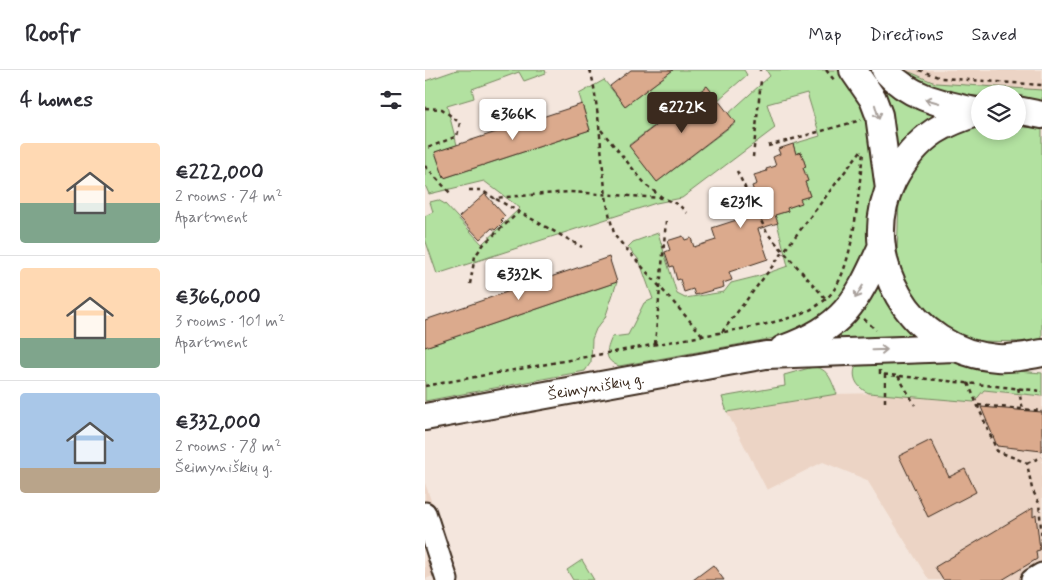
<!DOCTYPE html>
<html lang="en">
<head>
<meta charset="utf-8">
<style>
	body { margin:0; font-family:Mynerve,sans-serif; background:#f2f2f3; color:#2b2b33; height:100vh; display:flex; flex-direction:column; font-size:19px; white-space:nowrap }
	* { box-sizing:border-box; margin:0 }
	p { font-size:16px; color:#7c7c81 }
	.icon { flex:none; width:28px; height:28px; fill:none; stroke:currentColor; stroke-width:2; stroke-linecap:round; stroke-linejoin:round }
	.map { position:relative; flex:1; overflow:hidden }
	.panel { display:flex; flex-direction:column; background:#fff; width:425px }
	.panel>* { flex:none }
	.buttons { position:absolute; left:546px; top:15px; display:grid; gap:10px }
	.buttons a { display:grid; place-items:center; width:55px; height:55px; border-radius:50%; background:#fff; box-shadow:0 2px 8px #0003; font-size:25px }
	.price { position:absolute; translate:-50% -42px; padding:0 11px; border-radius:5px; background:#fff; color:#222; font-size:16px; line-height:32px; filter:drop-shadow(0 1px 2px #0008) }
	.price::after { content:''; position:absolute; left:50%; top:30px; width:15px; height:11px; margin-left:-8px; background:inherit; clip-path:polygon(0 0,100% 0,50% 100%) }
	.price.selected { background:#3b2a1e; color:#fff }
	ul { padding:0; list-style:none }
	li { display:flex; align-items:center; gap:15px; height:125px; padding:0 20px }
	li+li { border-top:1px solid #e1e1e2 }
	li span { display:grid; place-items:center; flex:none; width:140px; height:100px; border-radius:5px; color:#555 }
	li>.icon { margin-inline-start:auto }
	span .icon { width:60px; height:60px; fill:#fffc; stroke-width:1 }
	li b { font-size:21px }
	h2 { display:flex; justify-content:space-between; align-items:center; height:60px; padding:0 20px; font-size:21px }
	header { display:flex; align-items:center; gap:30px; box-sizing:border-box; height:70px; padding:0 25px; background:#fff; border-bottom:1px solid #e1e1e2 }
	header strong { font-size:24px }
	nav { display:flex; gap:28px; margin-inline-start:auto; font-size:18px }
	main { display:flex; flex:1; min-height:0 }
	.map>svg:first-child { display:block }
	.built { fill:#ecd4c5 }
	.green { fill:#b2e1a0; stroke:#76865f }
	.building { fill:#dbaa8d; stroke:#3b2a1e }
	.lines { fill:none; stroke-linecap:round; stroke-linejoin:round }
	.minor-casing { stroke:#3b2a1e; stroke-width:25 }
	.major-casing { stroke:#3b2a1e; stroke-width:30 }
	.path { stroke:#3b2a1e; stroke-width:2.5; stroke-dasharray:4 4; stroke-linecap:butt }
	.minor { stroke:#fff; stroke-width:21 }
	.major { stroke:#fff; stroke-width:26 }
	.oneway { stroke:#a79f9a }
	.labels { text-anchor:middle; dominant-baseline:central; stroke-width:5; stroke-linejoin:round; paint-order:stroke }
	.street-label { font-size:16px; fill:#3b2a1e; stroke:#fff }
</style>
</head>
<body>
<header>
<strong>Roofr</strong>
<nav><a>Map</a><a>Directions</a><a>Saved</a></nav>
</header>
<main>
<section class="panel">
<h2>4 homes<svg class="icon" aria-label="filters" viewBox="0 0 24 24"><path d="M4 7h16M4 17h16"/><circle cx="9" cy="7" r="2"/><circle cx="15" cy="17" r="2"/></svg></h2>
<ul>
<li><span style="background:linear-gradient(#ffd9b3 60%,#7fa58c 0)"><svg class="icon" aria-label="home" viewBox="0 0 24 24"><path d="M3 11l9-7 9 7M6 9v11h12V9"/></svg></span><div><b>€222,000</b><p>2 rooms · 74 m²</p><p>Apartment</p></div></li>
<li><span style="background:linear-gradient(#ffd9b3 70%,#7fa58c 0)"><svg class="icon" aria-label="home" viewBox="0 0 24 24"><path d="M3 11l9-7 9 7M6 9v11h12V9"/></svg></span><div><b>€366,000</b><p>3 rooms · 101 m²</p><p>Apartment</p></div></li>
<li><span style="background:linear-gradient(#a9c7e8 75%,#b9a48a 0)"><svg class="icon" aria-label="home" viewBox="0 0 24 24"><path d="M3 11l9-7 9 7M6 9v11h12V9"/></svg></span><div><b>€332,000</b><p>2 rooms · 78 m²</p><p>Šeimyniškių g.</p></div></li>
</ul>
</section>
<div class="map">
<svg width="617" height="510" viewBox="0 0 617 510">
	<rect width="100%" height="100%" fill="#f4e6dd"/>
	<filter id="ink" filterUnits="userSpaceOnUse"><feTurbulence type="fractalNoise" baseFrequency=".02" numOctaves="2"/><feDisplacementMap in="SourceGraphic" scale="10" xChannelSelector="R" yChannelSelector="G"/><feConvolveMatrix kernelMatrix="1 2 1 2 8 2 1 2 1" color-interpolation-filters="sRGB"/></filter>
	<g filter="url(#ink)">
		<!-- built -->
		<path class="built" d="M472,0H617V33L592,24H555V26H530Z
			M559,320L617,326V510H504L442,410L398,392L342,420L302,342L408,324L458,323L549,332Z
			M0,413L29,498L0,509Z"/>
		<!-- green -->
		<path class="green" d="M32,0H120L121,3L99,11L94,2L47,19L49,28L22,36L32,75L10,82L19,108L165,60L154,24L179,10L200,36L248,0H319L322,5L293,30L282,16L204,75L232,112L310,53L303,44L345,6L341,0H419L439,31L453,113L446,140L442,178L431,209L398,248L361,266L194,296C178,290 181,281 187,267L203,265L219,233L228,229L214,190L203,177L208,172L233,163L252,224L260,228L299,222L306,213L334,206L363,196L350,145L363,141L362,138L376,133L375,129L385,126L380,112L383,111L378,98L381,97L376,82L371,84L368,74L395,66L382,23L342,34L350,58L257,128L231,133L12,204L0,169V146L8,142L5,132L13,130L20,134L57,174L95,138L59,111L4,124L0,115V11Z
			M440,0H450L513,46L475,75L472,76Z
			M472,0C487,0 497,9 511,13L617,20V33L593,28L592,24H555V26L518,24Z
			M555,56V61H592L593,57L617,58V271L601,272L553,271L544,270L513,258L476,209L472,186L474,129L489,92L533,60Z
			M192,212L180,248L171,259L167,269L166,292L160,301L0,331V277Z
			M450,213H455L466,238L488,268L423,272L400,269Z
			M526,290L555,298L617,303V326L559,320L549,332L444,323C432,318 425,306 432,294Z
			M388,297C404,298 406,311 412,324L302,342L297,327L360,316L359,305Z
			M157,490L169,510H148L142,500Z"/>
		<!-- building -->
		<path class="building" d="M206,0H248L200,36L185,16Z
			M282,16L310,52L232,112L204,76Z
			M157,34L165,60L19,108L10,82Z
			M368,74L371,84L376,82L381,97L378,98L383,111L380,112L385,126L375,129L377,133L362,138L363,141L350,145L353,153L333,159L343,189L304,202L307,210L298,213L299,217L270,225L268,219L259,222L255,209L252,210L248,196L245,197L240,182L245,180L242,171L258,166L260,170L266,168L269,177L291,170L287,158L336,142L327,116L332,114L329,105L342,101L341,99L351,96L348,87L355,84L353,79Z
			M60,124L80,146L76,150L78,152L70,160L67,158L55,169L34,147Z
			M184,187L192,212L0,277V250Z
			M556,337L617,342V381L572,376Z
			M506,370L524,407L540,399L551,422L503,447L474,386Z
			M608,438V447L611,445L615,480L611,481L612,489L577,510H518L510,497Z
			M288,495L299,510H268Z"/>
		<g class="lines">
			<defs>
				<path id="minor" d="M0,443L22,510
					M607,510L617,504"/>
				<path id="major" d="M428,0L448,29L454,45L464,119
					M460,0C484,28 519,34 554,42
					M592,40L617,45
					M555,42C539,47 524,52 510,61C492,73 478,91 468,110C430,187 486,282 572,288C587,289 602,286 617,283
					M358,279C419,256 430,235 456,178
					M0,347L341,285L530,278"/>
			</defs>
			<!-- minor casing -->
			<use href="#minor" class="minor-casing"/>
			<!-- major casing -->
			<use href="#major" class="major-casing"/>
			<!-- path -->
			<path class="path" d="M165,0C169,12 170,26 172,39C178,81 177,126 190,166L279,267
				M401,0L410,11
				M494,0L516,8L617,15
				M335,1V0
				M0,38L17,39L35,53L32,66L0,79
				M176,60L222,116L238,128L254,135L262,143
				M343,76L436,50
				M328,87L336,10
				M0,96L26,124
				M312,101L342,163L401,229
				M44,120H56L69,128L144,122L238,128
				M71,129L157,177
				M45,214L50,186L59,174L94,142
				M439,249L451,260
				M297,262L438,78
				M230,274L241,151
				M455,300V304L617,321
				M460,304V332
				M473,306L490,335
				M543,313L572,381L602,393L607,419L614,433L617,470
				M0,316L338,255C360,249 383,245 401,229C430,204 433,120 438,83
				M593,318L598,339
				M553,335L617,341
				M602,393L617,387"/>
			<!-- minor -->
			<use href="#minor" class="minor"/>
			<!-- major -->
			<use href="#major" class="major"/>
		</g>
		<!-- one-way arrows -->
		<defs><path id="oneway-shaft" d="M-6 0H5M1.5-3L5.5 0L1.5 3" fill="none" stroke-width="1.6" stroke-linecap="round" stroke-linejoin="round" transform="scale(1.25)"/></defs>
		<g class="oneway">
			<use href="#oneway-shaft" transform="translate(507 31) rotate(-164)"/>
			<use href="#oneway-shaft" transform="translate(452 42) rotate(74)"/>
			<use href="#oneway-shaft" transform="translate(434 222) rotate(121)"/>
			<use href="#oneway-shaft" transform="translate(455 280) rotate(-2)"/>
		</g>
	</g>
	<g class="labels">
		<!-- street labels -->
		<g class="street-label">
			<text transform="translate(171 317) rotate(-10)">Šeimyniškių g.</text>
		</g>
	</g>
</svg>
<div class="buttons">
<a><svg class="icon" aria-label="layers" viewBox="0 0 24 24"><path d="M12 4l9 5-9 5-9-5zM3 14l9 5 9-5"/></svg></a>
</div>
<b class="price selected" style="left:257px;top:64px">€222K</b>
<b class="price" style="left:88px;top:71px">€366K</b>
<b class="price" style="left:316px;top:159px">€231K</b>
<b class="price" style="left:94px;top:231px">€332K</b>
</div>
</main>
</body>
</html>
